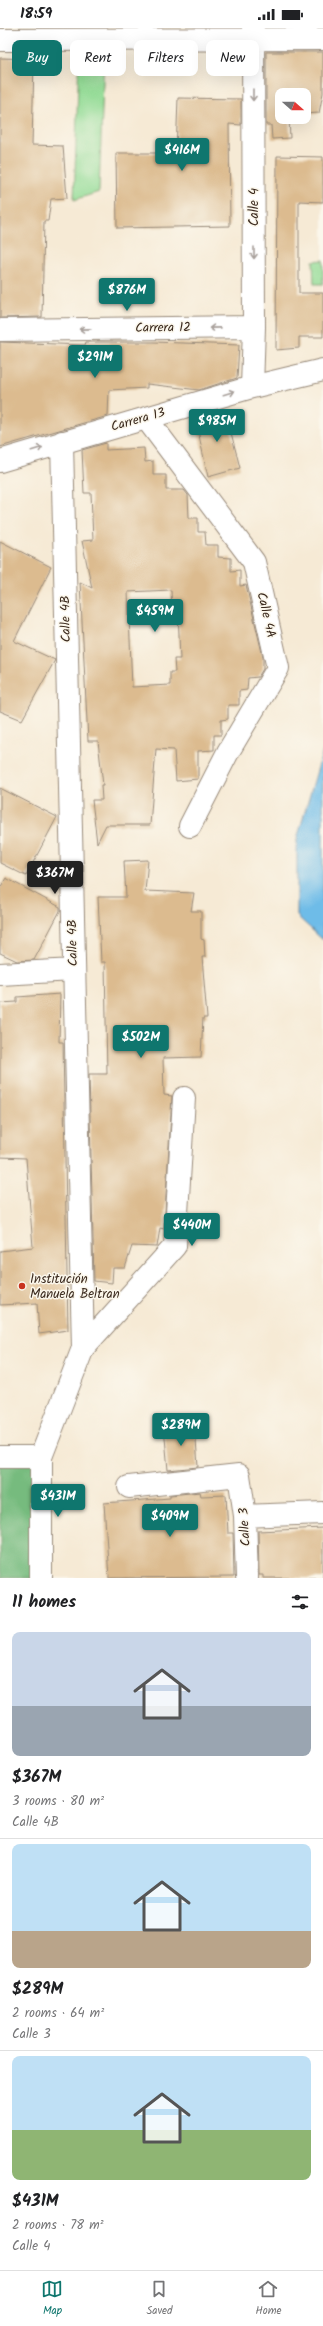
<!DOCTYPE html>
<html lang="en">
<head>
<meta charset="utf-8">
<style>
	body { margin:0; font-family:Kalam,sans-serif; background:#f2f2f2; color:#202124; height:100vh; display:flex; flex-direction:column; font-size:15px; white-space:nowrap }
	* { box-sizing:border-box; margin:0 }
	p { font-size:13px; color:#757577 }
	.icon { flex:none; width:22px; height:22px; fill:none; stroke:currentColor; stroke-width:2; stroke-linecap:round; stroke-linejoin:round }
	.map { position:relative; height:1550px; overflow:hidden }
	.panel { display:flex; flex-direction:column; background:#fff; flex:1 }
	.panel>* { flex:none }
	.top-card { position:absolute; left:12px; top:12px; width:299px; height:36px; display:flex; gap:8px }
	.needle { width:26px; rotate:111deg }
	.buttons { position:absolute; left:275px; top:60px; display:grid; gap:8px }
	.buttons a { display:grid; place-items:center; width:36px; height:36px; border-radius:8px; background:#fff; box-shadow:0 4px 16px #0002; font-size:20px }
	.price { position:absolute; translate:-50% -34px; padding:0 9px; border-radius:4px; background:#0f766e; color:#fff; font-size:13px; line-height:26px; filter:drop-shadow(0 1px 2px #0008) }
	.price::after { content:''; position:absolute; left:50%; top:24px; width:12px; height:9px; margin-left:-6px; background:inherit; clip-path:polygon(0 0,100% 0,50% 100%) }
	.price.selected { background:#222; color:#fff }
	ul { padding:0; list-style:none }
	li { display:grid; align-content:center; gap:8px; height:212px; padding:0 12px }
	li+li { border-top:1px solid #e0e0e0 }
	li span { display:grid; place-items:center; height:124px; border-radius:8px; color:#555 }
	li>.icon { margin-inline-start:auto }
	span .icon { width:72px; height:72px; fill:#fffc; stroke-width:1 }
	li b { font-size:17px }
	h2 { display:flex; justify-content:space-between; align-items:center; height:48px; padding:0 12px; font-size:17px }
	.chip { padding:0 14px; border-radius:8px; background:#fff; box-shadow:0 4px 16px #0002; font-size:14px; line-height:36px }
	.chip.selected { background:#0f766e; color:#fff }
	.status { display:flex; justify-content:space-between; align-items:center; height:28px; padding:0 20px; background:#fff; direction:ltr }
	.status svg { height:11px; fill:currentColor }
	.tabs { display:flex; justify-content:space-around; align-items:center; height:56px; border-top:1px solid #e0e0e0; background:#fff; font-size:11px; color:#757577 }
	.tabs a { display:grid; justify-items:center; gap:2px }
	.tabs .selected { color:#0f766e }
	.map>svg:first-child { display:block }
	.green { fill:#93db95; stroke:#67825a }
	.forest { fill:#76bb7e; stroke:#58724e }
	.water { fill:#6ebce8; stroke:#547383 }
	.building { fill:#dcbb8f; fill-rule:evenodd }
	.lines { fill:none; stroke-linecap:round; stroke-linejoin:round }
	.minor-casing { stroke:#988a7a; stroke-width:24 }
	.minor { stroke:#fff; stroke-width:22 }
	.oneway { stroke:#a79f9a }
	.poi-dot { fill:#c8321e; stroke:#fbf7ec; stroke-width:1.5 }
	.labels { text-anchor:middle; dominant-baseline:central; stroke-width:3; stroke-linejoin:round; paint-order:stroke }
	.street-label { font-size:13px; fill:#3b2a1e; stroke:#fbf7ec }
	.poi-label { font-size:13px; fill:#3b2a1e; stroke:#fbf7ec; text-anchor:start }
</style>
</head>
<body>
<div class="status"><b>18:59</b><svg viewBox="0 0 49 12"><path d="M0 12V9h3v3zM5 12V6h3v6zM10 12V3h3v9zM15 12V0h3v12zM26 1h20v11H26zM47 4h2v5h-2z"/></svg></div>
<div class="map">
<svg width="323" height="1550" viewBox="0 0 323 1550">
	<rect width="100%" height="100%" fill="#fbf7ec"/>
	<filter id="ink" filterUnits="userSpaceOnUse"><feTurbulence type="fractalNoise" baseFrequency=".025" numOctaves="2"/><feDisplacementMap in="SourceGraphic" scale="8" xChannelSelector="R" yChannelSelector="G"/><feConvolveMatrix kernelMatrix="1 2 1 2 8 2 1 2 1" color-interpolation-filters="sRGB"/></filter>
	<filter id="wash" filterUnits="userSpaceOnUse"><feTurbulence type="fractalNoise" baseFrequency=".012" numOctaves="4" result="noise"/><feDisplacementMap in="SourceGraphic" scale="16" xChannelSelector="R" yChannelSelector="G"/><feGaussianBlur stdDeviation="0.9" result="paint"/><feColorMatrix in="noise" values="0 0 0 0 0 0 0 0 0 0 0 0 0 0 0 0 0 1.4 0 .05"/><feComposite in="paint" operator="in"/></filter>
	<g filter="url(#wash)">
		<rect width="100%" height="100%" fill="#f6ead5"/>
		<!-- green -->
		<path class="green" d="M79,28H104L99,164L74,172Z
			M323,232V256H314L313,233Z"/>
		<!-- forest -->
		<path class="forest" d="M40,1431V1550H0V1433Z"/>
		<!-- water -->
		<path class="water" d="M323,722V912L297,888V811Z"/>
		<g id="blocks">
			<!-- building -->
			<path class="building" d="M266,24H323V65L319,85L304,86V67H282V89H289L290,110L272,111L271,97H266Z
				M0,30L34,31L32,117L63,118L67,170L51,171L48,193H44L42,289L0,290Z
				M178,70L241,71V97L229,96L230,198L117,200L116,125H176Z
				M277,128L323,129V174L299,173V265H323V309H299V320L276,322Z
				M0,314L85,317L86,314H154L239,317L237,350L199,362L147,356V360L109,362L108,388L0,419Z
				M225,381L240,440L208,449L195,389Z
				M106,415V422L144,420L145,434L153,433V447H166V462H184L188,467L189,490H198V504H205L206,517H218V529L231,530V543L240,542V558L246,557L263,629V641L258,649L248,650L247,662L239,663V677H228V691L221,692V707H214V722L198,723V751L176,753L174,722L156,721L150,797H106L97,815L92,772H102L101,757H103L98,713H88L80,554L92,560L82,513L93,512L91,465H84L82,422ZM171,562L172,583H178L180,631H174L175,644H170V657L132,659L128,564Z
				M0,513L51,539L14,613L55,632L22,692L0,683Z
				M0,760L57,789L26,848L0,835Z
				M148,832L145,863L194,865L191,883H201V911L204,912L205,929H202L207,990H203L201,1029L163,1030L164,1067L172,1068L164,1201L160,1200L157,1219L132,1218L125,1240H113L112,1255L94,1253L89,1046H107L105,934H101L98,869H126L124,833Z
				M6,850L60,879V883L34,932L17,933L0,925V860Z
				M60,966L59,1014H63L68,1302L39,1306L37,1275L0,1277V1223L33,1219L26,1130L0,1129V975L17,974V969Z
				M195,1397L198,1439L168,1442L164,1399Z
				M200,1464L201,1468L226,1467L228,1505H233L234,1549L109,1550L104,1475L170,1470V1467Z
				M323,1500V1550H263V1547H259L258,1503Z"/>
		</g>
	</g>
	<g filter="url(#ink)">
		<use href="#blocks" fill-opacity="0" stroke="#988a7a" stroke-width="1"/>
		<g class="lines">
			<defs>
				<path id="minor" d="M0,12L323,11
					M0,302L254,299
					M252,359L254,299L253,0
					M146,390L254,534L278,640L228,724L190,798
					M62,414L83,1320
					M0,433L252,359L323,342
					M0,946L74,942
					M0,1429H41
					M129,1459L239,1447L245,1488L247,1550
					M245,1488L323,1485
					M41,1550V1429L83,1320L175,1218L184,1070"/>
			</defs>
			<!-- minor casing -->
			<use href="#minor" class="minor-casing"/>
			<!-- minor -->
			<use href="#minor" class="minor"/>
		</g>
		<!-- one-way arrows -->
		<defs><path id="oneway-shaft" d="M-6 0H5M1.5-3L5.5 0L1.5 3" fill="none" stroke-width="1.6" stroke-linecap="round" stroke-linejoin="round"/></defs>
		<g class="oneway">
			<use href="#oneway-shaft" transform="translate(253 67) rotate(90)"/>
			<use href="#oneway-shaft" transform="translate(254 225) rotate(90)"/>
			<use href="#oneway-shaft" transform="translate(215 300) rotate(179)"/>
			<use href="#oneway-shaft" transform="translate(85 301) rotate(179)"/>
			<use href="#oneway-shaft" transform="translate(229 365) rotate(-17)"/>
			<use href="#oneway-shaft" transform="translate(37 421) rotate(-17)"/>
		</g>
	</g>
	<!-- markers -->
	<circle class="poi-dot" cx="22" cy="1258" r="4"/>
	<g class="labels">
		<!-- street labels -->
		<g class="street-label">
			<text transform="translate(254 179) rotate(-90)">Calle 4</text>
			<text transform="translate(163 300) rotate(-1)">Carrera 12</text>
			<text transform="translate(138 392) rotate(-16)">Carrera 13</text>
			<text transform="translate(266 587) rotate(77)">Calle 4A</text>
			<text transform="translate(66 591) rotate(-91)">Calle 4B</text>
			<text transform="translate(73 915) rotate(-91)">Calle 4B</text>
			<text transform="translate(245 1499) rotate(-94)">Calle 3</text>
		</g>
		<!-- poi labels -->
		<g class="poi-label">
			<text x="30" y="1251">Institución<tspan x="30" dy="15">Manuela Beltran</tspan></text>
		</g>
	</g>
</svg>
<div class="buttons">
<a><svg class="needle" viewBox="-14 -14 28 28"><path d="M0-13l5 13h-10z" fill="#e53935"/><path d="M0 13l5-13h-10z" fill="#757577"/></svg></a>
</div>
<b class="price" style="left:182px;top:144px">$416M</b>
<b class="price" style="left:127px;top:284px">$876M</b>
<b class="price" style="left:95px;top:351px">$291M</b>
<b class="price" style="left:217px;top:415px">$985M</b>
<b class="price" style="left:155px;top:605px">$459M</b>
<b class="price selected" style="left:55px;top:867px">$367M</b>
<b class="price" style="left:141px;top:1031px">$502M</b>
<b class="price" style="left:192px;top:1219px">$440M</b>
<b class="price" style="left:181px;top:1419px">$289M</b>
<b class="price" style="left:58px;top:1490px">$431M</b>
<b class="price" style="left:170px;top:1510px">$409M</b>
<div class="top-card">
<a class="chip selected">Buy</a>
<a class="chip">Rent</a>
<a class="chip">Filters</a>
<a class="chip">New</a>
</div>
</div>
<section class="panel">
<h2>11 homes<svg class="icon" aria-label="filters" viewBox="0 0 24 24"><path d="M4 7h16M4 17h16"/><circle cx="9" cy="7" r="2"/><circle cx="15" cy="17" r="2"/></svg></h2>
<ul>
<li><span style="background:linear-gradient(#c9d6e8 60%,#9aa5b1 0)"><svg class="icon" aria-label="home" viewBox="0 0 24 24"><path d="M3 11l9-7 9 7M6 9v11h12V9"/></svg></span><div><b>$367M</b><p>3 rooms · 80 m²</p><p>Calle 4B</p></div></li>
<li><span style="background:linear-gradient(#bfe0f5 70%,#b9a48a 0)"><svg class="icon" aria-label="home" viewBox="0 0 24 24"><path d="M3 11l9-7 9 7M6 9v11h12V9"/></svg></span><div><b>$289M</b><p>2 rooms · 64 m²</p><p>Calle 3</p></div></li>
<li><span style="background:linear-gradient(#bfe0f5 60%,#8fb573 0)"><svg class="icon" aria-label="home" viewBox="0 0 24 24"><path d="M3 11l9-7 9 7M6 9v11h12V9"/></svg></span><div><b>$431M</b><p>2 rooms · 78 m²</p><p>Calle 4</p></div></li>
</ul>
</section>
<nav class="tabs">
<a class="selected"><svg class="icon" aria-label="map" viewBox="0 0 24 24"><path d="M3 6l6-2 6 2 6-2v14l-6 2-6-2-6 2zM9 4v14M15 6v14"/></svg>Map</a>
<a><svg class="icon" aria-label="saved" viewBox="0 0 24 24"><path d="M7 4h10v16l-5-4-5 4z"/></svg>Saved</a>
<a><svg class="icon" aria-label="home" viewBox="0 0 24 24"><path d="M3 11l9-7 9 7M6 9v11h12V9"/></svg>Home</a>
</nav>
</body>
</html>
